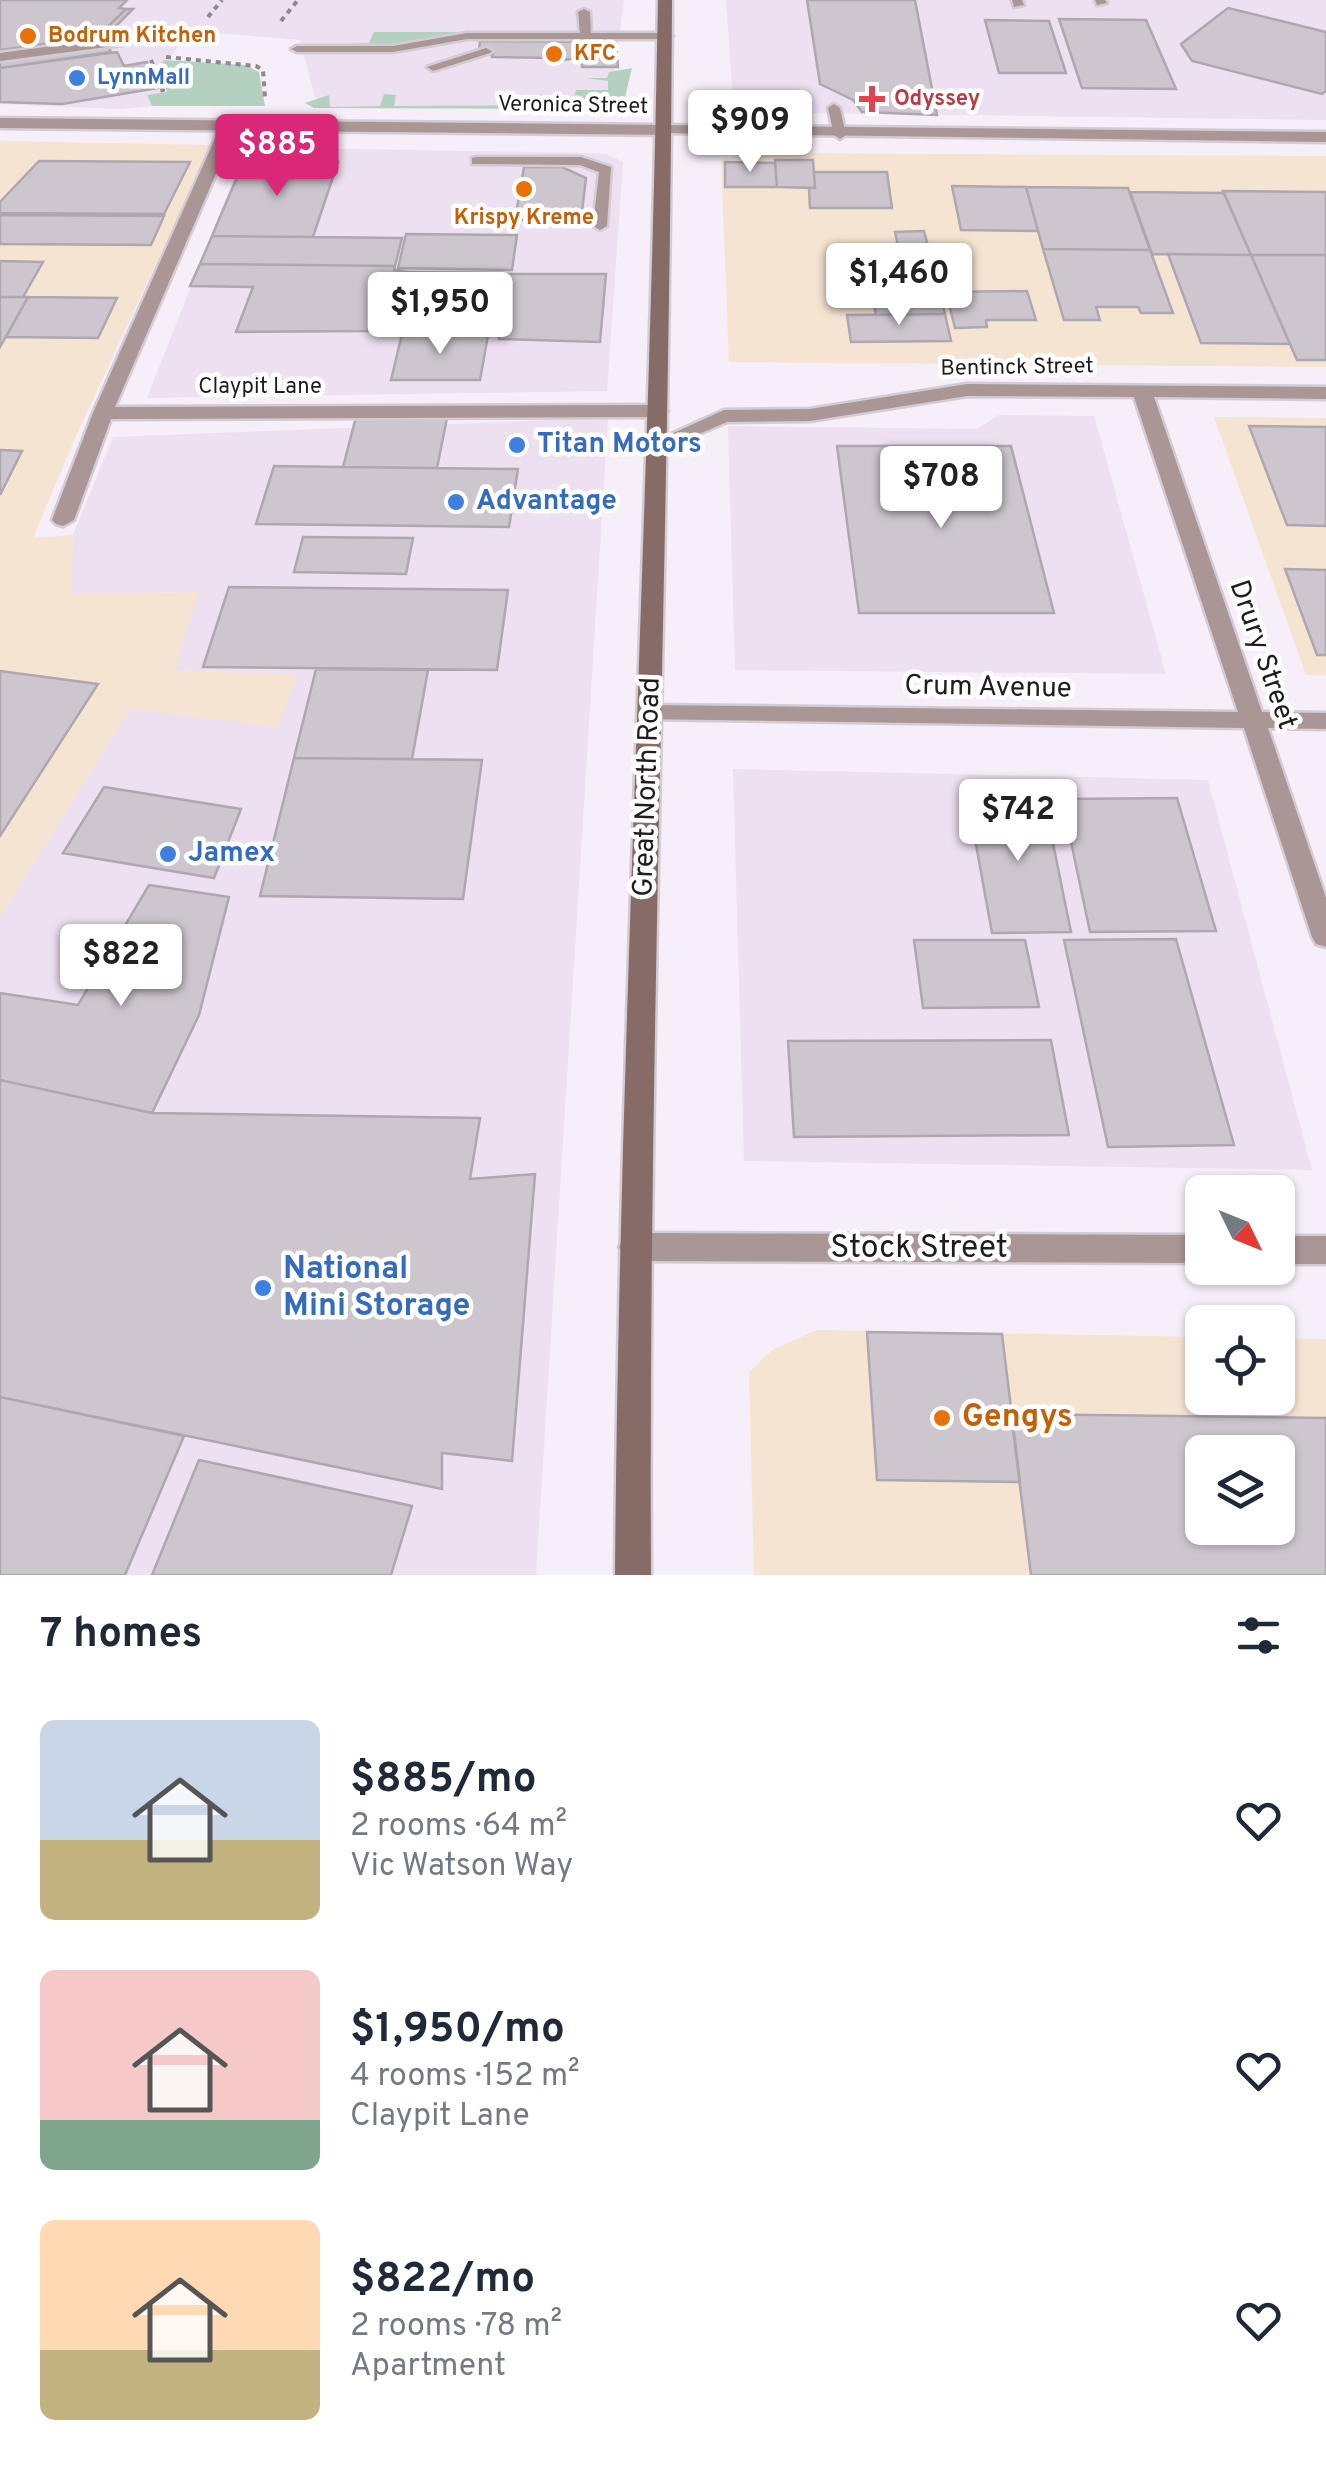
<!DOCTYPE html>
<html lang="en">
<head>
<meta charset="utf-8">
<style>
	body { margin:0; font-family:Overpass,sans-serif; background:#f2f2f3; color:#1f2937; height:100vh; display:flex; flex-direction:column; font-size:38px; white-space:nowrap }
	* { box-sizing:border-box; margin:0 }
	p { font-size:32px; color:#747a83 }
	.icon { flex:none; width:55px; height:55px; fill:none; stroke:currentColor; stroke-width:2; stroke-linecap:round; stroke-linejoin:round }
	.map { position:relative; height:1575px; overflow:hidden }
	.drawer { display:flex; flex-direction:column; background:#fff; flex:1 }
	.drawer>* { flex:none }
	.needle { width:65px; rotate:133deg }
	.buttons { position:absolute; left:1185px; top:1175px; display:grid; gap:20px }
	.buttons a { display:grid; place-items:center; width:110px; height:110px; border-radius:15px; background:#fff; box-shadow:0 2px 8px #0004; font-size:50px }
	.price { position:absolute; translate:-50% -85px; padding:0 22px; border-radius:10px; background:#fff; color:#222; font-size:32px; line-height:65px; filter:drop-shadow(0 2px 5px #0008) }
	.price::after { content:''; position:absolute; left:50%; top:60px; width:30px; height:22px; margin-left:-15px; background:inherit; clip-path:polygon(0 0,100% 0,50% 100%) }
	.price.current { background:#db2777; color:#fff }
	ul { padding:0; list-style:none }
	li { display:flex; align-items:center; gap:30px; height:250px; padding:0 40px }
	li span { display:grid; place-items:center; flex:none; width:280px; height:200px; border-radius:15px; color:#555 }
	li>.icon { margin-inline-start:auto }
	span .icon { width:120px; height:120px; fill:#fffc; stroke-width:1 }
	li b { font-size:42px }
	h2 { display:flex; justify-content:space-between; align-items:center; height:120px; padding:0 40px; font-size:42px }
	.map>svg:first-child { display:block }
	.built { fill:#ede0f0 }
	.industrial { fill:#f6e4d3; fill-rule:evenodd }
	.green { fill:#b4d1c0 }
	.building { fill:#cec6cf; stroke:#aea7b0; stroke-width:2.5; fill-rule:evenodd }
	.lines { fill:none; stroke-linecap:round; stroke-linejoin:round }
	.service-casing { stroke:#d4ccd5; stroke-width:5 }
	.pedestrian-casing { stroke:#d4ccd5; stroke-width:5 }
	.minor-casing { stroke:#d4ccd5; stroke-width:5 }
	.tertiary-casing { stroke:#d4ccd5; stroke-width:5 }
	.secondary-casing { stroke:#d4ccd5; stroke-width:5 }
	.path { stroke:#8e888f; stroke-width:4; stroke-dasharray:5 5; stroke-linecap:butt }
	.service { fill:#aa9694; fill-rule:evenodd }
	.pedestrian { fill:#aa9694; fill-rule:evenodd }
	.minor { fill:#aa9694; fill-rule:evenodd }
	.tertiary { fill:#aa9694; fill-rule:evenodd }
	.secondary { fill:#866b67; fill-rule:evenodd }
	.food-dot { fill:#e8710a; stroke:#fff; stroke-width:4 }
	.shop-dot { fill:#3f7fe0; stroke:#fff; stroke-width:4 }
	.health-dot { fill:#e0444e; stroke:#fff; stroke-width:4 }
	.labels { text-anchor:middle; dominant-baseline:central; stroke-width:9; stroke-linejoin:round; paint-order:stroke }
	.far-food-label { font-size:22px; font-weight:bold; fill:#c56008; stroke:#fff; text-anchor:start }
	.far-shop-label { font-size:22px; font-weight:bold; fill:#366cbe; stroke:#fff; text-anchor:start }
	.far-health-label { font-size:22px; font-weight:bold; fill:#be3a42; stroke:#fff; text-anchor:start }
	.far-street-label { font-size:22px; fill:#1f1c1f; stroke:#fff }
	.shop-label { font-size:28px; font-weight:bold; fill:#366cbe; stroke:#fff; text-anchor:start }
	.street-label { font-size:28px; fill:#1f1c1f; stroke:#fff }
	.near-street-label { font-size:32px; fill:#1f1c1f; stroke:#fff }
	.near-shop-label { font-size:32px; font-weight:bold; fill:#366cbe; stroke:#fff; text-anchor:start }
	.near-food-label { font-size:32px; font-weight:bold; fill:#c56008; stroke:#fff; text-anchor:start }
</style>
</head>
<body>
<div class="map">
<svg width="1326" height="1575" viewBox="0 0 1326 1575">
	<rect width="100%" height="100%" fill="#f6eef8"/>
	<!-- built -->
	<path class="built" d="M0,0H624L610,103L318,108L300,40L192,31L159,69L167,93L148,95L152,106L121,109L0,104Z
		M726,0H1326V120L734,112Z
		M246,147L587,153L606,154L623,162L607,391L147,398Z
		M999,415L1094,416L1166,674L735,670L728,426L977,429Z
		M608,418L536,1575H0V917L130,709L277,726L296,675L174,670L197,592L70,594L73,535L113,437Z
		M733,769L1208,780L1312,1170L744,1161Z"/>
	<!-- industrial -->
	<path class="industrial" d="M0,141L211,145L75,438L33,538L73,535L71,594L198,592L175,670L297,675L278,727L130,709L0,917Z
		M747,153L1326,156V367L729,362L721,160Z
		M1214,417L1326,418V675H1306Z
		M817,1330L1202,1337V1398H1278V1338L1326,1339V1575H754L749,1372L772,1350ZM1202,1452H1278V1528H1202Z"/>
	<!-- green -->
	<path class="green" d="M374,32H552L461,33L383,46L326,45L369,43Z
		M164,60L245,65L259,72L265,106H152L147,95L167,92L159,68Z
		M632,68L625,97L603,106L578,109L314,108L305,103L329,95L330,107L380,106L384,94L396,95L394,106L572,105L576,90H608V81L586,78H607L609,72Z"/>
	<!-- building -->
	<path class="building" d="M0,0H127L119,8L126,9L97,37L0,50Z
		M807,0H915L937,115L862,112L853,100L820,84Z
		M1228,8L1326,32V91L1322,94L1192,61L1181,44Z
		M126,9H133L103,39L0,54V50L97,37Z
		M1059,19L1146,20L1176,89L1082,88Z
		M985,20L1049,21L1066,73H999Z
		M480,41L616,42L618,67H582V58L550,61L551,58L492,57L493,51L479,50Z
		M108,46L111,52L0,68V61Z
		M117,52L124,66L147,62L158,88L62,104L0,102V68Z
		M775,160H813L815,188L777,187Z
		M39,161L190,162L164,214L0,213V202Z
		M244,161L338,162L313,237L212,236Z
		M725,162L775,163L777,187H725Z
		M524,167H562L586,178L581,220H515Z
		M814,172H887L892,208H810L809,188H815Z
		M952,186L1026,187L1038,231L961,230Z
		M1026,187L1128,188L1150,250L1043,249Z
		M1223,191L1326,192V255H1251Z
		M1130,192L1224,193L1251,255L1152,254Z
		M0,215L164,216L151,245L0,244Z
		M924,231L934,268L903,269L895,232Z
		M406,234L517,235L512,270L398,268Z
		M212,236L313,237L402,238L395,266L200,264Z
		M1043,249L1150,250L1173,313H1141L1138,307H1096L1100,320H1064Z
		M1168,254L1251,255L1290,344L1201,343Z
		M1251,255H1326V360H1297Z
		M0,261L43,262L23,297H0Z
		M200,264L395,266L394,270L407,272L393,325L375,331L236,332L253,287L190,286Z
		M934,270L945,314L876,315L869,279H897L895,271Z
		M407,272L503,273L493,326L393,325Z
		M507,274H606L600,342L499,339L498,325Z
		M1027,291L1036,320H986L987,327L955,328L946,292Z
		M0,297H28L0,347Z
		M28,297L117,298L98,338L6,337Z
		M945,314L951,341L851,342L847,315Z
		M402,334L488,335L480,380H391Z
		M356,417L447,418L437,468L343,467Z
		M1249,426L1326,427V526L1287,525Z
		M837,446H1011L1054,613H859Z
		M0,450L22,451L0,495Z
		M274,466L343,467L518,469L509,527L256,524Z
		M303,537L413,538L406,574L294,572Z
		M1285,569L1326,570V655H1317Z
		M229,587L508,590L497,670L203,667Z
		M316,669L428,670L412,759L294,758Z
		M0,671L98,684L0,836Z
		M294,758L482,760L463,899L260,896Z
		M104,787L241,809L214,878L63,853Z
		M1043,794L1071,932L992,933L967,795Z
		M1177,798L1216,931L1090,932L1062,799Z
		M149,885L229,897L199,1015L152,1113L0,1080V993L78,1005Z
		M1176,939L1234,1145L1108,1147L1064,940Z
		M914,940H1025L1039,1007L923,1008Z
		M1051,1040L1069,1135L794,1137L788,1041Z
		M0,1080L152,1113L480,1118L470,1179L535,1174L512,1461L442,1453V1489L0,1397Z
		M867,1332L1002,1334L1020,1482L877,1480Z
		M0,1397L184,1436L125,1575H0Z
		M1011,1414L1326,1418V1575H1031ZM1202,1452H1278V1528H1202Z
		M199,1460L412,1506L391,1575H152Z"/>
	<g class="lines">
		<defs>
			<path id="service" d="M1012,0H1022L1024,5L1014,7Z
				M1095,0H1105L1107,3L1097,5Z
				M584,9L590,12L591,33H667L673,36L667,39H467L393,52H297L291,49L297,46H393L467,33H580L578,12Z
				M486,48L492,51L490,53L433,71L427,67Z
				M834,104L840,108L846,135L840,139L834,135L828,108Z
				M477,157H581L611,167L607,226L600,230L593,226L599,172L580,165L472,164V158Z"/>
			<path id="pedestrian" d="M146,30L153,34L151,37L122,45L0,61V53L121,37Z"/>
			<path id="minor" d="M229,120L237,125L115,407L658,405L668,411L658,417L111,419L74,520L63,526L56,524L52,520L93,413L221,125Z
				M666,125L1326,132V142L660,133L658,130Z
				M967,384L1326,387V399L1154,397L1262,712L1326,713V729L1268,728L1326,898V947L1316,944L1312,937L1244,728L642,719L638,713L642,707L650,705L1238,712L1134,397L967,396L810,421L727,422L664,449L657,451L647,445L724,410L810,409Z"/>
			<path id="tertiary" d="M0,118L666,125L674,130L666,135L0,128Z
				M635,1233L1202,1235V1263L635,1261L624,1257L619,1247L624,1237Z
				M1278,1236H1326V1264H1278Z"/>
			<path id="secondary" d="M658,0H672C670,525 648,1050 651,1575H615C619,1050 649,525 658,0Z"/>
		</defs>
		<!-- service casing -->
		<use href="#service" class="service-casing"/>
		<!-- pedestrian casing -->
		<use href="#pedestrian" class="pedestrian-casing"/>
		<!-- minor casing -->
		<use href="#minor" class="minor-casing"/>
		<!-- tertiary casing -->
		<use href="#tertiary" class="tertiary-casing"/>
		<!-- secondary casing -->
		<use href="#secondary" class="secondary-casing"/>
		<!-- path -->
		<path class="path" d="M208,17L222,0
			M281,21L298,0
			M166,57L256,66L263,70L265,98
			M151,60L163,90L158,91"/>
		<!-- service -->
		<use href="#service" class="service"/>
		<!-- pedestrian -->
		<use href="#pedestrian" class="pedestrian"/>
		<!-- minor -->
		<use href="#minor" class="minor"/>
		<!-- tertiary -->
		<use href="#tertiary" class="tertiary"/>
		<!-- secondary -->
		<use href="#secondary" class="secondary"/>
	</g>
	<!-- markers -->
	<g class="food-dot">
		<circle cx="28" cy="36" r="10"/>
		<circle cx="554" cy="54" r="10"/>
		<circle cx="524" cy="189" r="10"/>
		<circle cx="942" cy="1418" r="10"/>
	</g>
	<g class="shop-dot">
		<circle cx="77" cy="78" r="10"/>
		<circle cx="517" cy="445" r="10"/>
		<circle cx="456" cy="502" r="10"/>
		<circle cx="168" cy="854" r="10"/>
		<circle cx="263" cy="1288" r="10"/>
	</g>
	<path class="health-dot" d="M867 84h10v10h10v10h-10v10h-10v-10h-10v-10h10z"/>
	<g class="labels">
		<!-- far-food labels -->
		<g class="far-food-label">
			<text x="48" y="36">Bodrum Kitchen</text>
			<text x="574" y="54">KFC</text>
			<text x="524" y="218" text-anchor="middle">Krispy Kreme</text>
		</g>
		<!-- far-shop labels -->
		<g class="far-shop-label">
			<text x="97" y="78">LynnMall</text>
		</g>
		<!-- far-health labels -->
		<g class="far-health-label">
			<text x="894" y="99">Odyssey</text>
		</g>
		<!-- far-street labels -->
		<g class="far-street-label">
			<text transform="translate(573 106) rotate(1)">Veronica Street</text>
			<text transform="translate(1017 368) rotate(-1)">Bentinck Street</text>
			<text x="260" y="387">Claypit Lane</text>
		</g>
		<!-- shop labels -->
		<g class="shop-label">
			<text x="537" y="445">Titan Motors</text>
			<text x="476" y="502">Advantage</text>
			<text x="188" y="854">Jamex</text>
		</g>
		<!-- street labels -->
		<g class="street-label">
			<text transform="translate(1262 655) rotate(71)">Drury Street</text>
			<text transform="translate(988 688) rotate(1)">Crum Avenue</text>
			<text transform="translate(648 787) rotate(-88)">Great North Road</text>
		</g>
		<!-- near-street labels -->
		<g class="near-street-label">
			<text x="919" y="1249">Stock Street</text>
		</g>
		<!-- near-shop labels -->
		<g class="near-shop-label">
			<text x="283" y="1270">National<tspan x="283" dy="37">Mini Storage</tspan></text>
		</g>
		<!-- near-food labels -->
		<g class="near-food-label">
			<text x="962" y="1418">Gengys</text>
		</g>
	</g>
</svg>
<div class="buttons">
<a><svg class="needle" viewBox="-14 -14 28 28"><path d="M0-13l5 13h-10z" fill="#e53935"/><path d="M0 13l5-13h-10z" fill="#747a83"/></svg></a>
<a><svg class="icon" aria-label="locate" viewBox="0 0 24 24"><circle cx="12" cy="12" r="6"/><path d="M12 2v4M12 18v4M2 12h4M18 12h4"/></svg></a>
<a><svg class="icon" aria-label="layers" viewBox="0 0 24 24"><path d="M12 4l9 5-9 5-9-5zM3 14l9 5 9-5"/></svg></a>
</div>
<b class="price" style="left:750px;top:175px">$909</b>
<b class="price current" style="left:277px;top:199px">$885</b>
<b class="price" style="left:899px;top:328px">$1,460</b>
<b class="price" style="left:440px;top:357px">$1,950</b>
<b class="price" style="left:941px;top:531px">$708</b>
<b class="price" style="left:1018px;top:864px">$742</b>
<b class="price" style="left:121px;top:1009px">$822</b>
</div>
<section class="drawer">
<h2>7 homes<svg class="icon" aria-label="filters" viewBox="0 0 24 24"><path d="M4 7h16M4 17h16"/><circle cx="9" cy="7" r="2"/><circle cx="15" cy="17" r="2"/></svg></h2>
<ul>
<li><span style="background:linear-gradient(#c9d6e8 60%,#c2b280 0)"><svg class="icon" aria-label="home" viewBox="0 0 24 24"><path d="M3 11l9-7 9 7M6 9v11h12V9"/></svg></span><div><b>$885/mo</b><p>2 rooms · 64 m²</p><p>Vic Watson Way</p></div><svg class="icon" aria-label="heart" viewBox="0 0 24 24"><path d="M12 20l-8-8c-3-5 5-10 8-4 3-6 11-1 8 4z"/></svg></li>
<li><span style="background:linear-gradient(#f6c9c9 75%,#7fa58c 0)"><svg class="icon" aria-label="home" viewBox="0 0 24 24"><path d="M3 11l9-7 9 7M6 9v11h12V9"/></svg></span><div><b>$1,950/mo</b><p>4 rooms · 152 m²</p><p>Claypit Lane</p></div><svg class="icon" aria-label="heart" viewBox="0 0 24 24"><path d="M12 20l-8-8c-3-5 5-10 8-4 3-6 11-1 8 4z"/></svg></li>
<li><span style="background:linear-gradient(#ffd9b3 65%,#c2b280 0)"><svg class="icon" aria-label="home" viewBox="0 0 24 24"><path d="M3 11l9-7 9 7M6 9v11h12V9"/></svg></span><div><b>$822/mo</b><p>2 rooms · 78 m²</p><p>Apartment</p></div><svg class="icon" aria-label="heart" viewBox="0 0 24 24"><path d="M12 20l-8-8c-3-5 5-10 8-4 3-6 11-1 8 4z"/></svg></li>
</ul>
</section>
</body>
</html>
